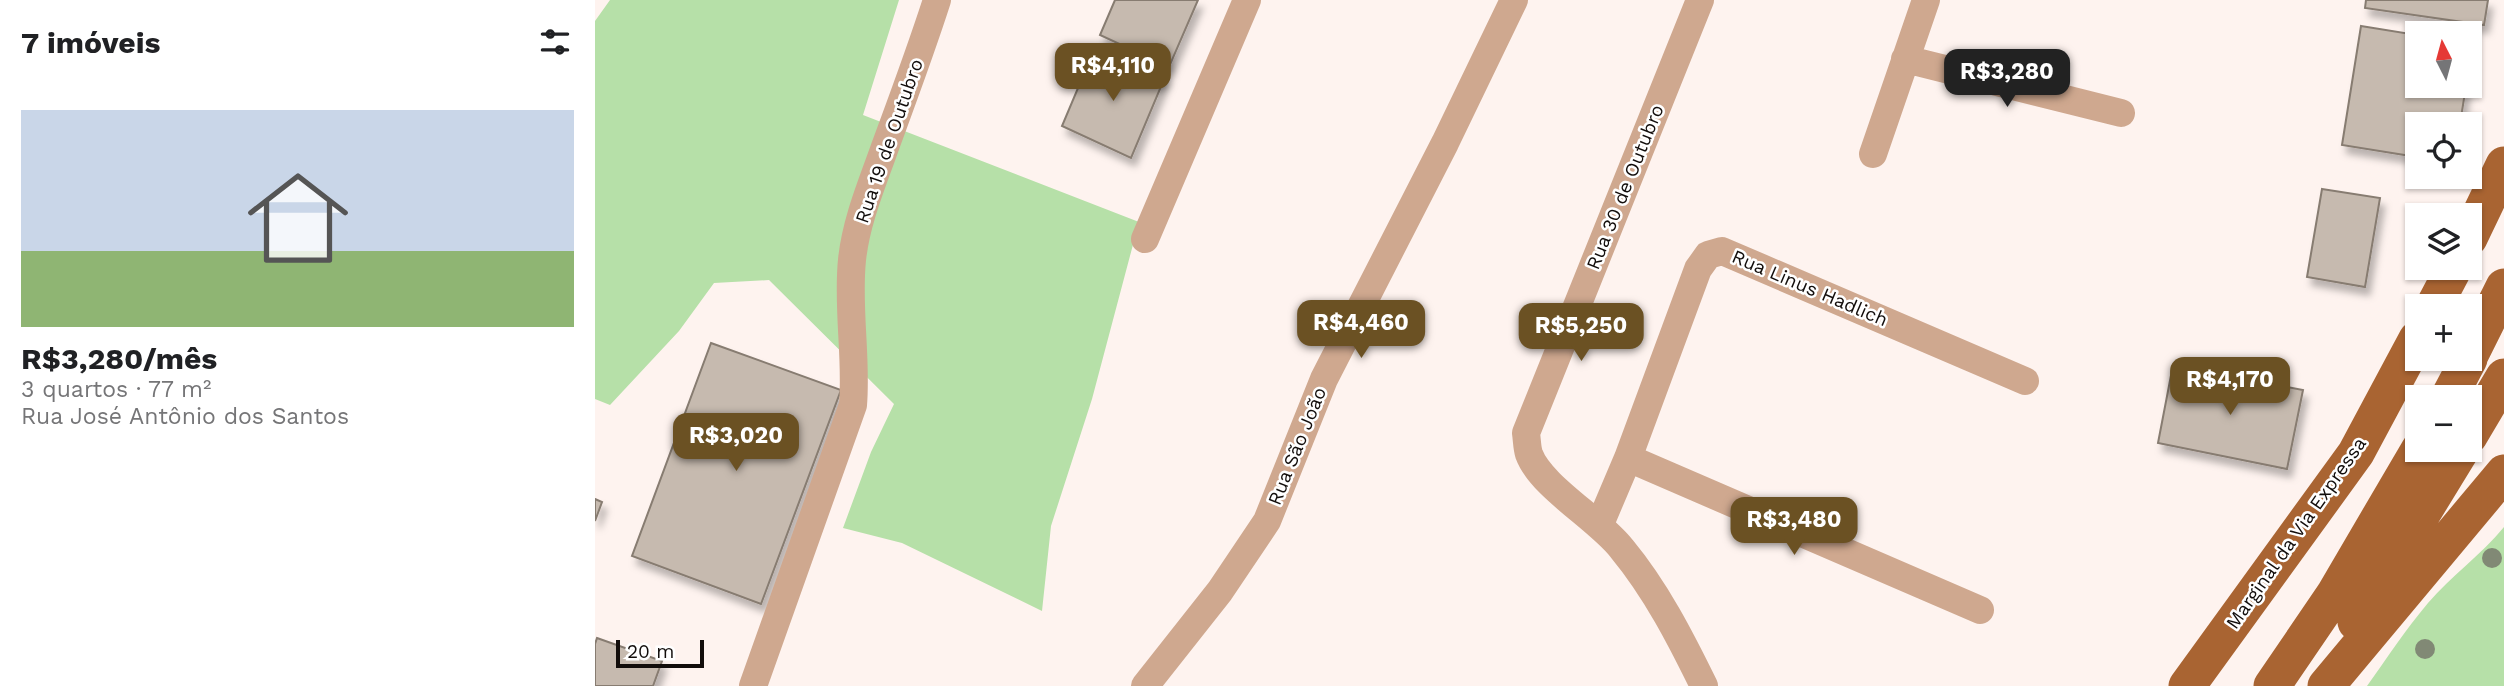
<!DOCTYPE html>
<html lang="pt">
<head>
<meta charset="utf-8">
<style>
	body { margin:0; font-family:"Work Sans",sans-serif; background:#f6f6f6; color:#202124; height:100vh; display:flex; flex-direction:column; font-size:26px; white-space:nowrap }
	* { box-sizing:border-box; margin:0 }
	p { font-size:23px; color:#757577 }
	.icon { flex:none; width:38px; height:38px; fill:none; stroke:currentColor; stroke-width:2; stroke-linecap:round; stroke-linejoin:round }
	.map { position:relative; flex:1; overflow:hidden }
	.side { display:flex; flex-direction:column; background:#fff; width:595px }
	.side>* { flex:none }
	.needle { width:46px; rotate:354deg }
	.fabs { position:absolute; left:1810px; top:21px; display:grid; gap:14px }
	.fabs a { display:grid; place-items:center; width:77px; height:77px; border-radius:0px; background:#fff; box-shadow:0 2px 5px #0004; font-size:35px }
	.scale { position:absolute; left:21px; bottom:18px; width:88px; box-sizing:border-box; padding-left:7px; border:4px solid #120d0b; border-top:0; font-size:19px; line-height:24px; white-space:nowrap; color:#120d0b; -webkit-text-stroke:5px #fff; paint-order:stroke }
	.price { position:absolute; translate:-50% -60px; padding:0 16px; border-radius:14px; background:#6b5123; color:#fff; font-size:23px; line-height:46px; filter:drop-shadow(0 2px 4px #0008) }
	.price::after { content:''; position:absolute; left:50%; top:42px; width:21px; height:16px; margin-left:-10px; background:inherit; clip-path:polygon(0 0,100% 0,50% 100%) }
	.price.active { background:#222; color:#fff }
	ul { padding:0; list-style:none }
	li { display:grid; align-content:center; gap:14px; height:371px; padding:0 21px }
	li+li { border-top:2px solid #e0e0e0 }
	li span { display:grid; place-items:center; height:217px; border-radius:0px; color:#555 }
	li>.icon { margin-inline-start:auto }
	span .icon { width:126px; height:126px; fill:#fffc; stroke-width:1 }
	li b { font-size:30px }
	h2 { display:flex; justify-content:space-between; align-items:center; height:84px; padding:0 21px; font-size:30px }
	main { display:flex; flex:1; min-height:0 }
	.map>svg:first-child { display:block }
	.green { fill:#b6e0a8 }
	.building { fill:#c6baaf; stroke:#877c71; stroke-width:2; filter:url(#shadow) }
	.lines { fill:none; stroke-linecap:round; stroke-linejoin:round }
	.minor { stroke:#cfa88f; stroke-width:28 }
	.major { stroke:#a96432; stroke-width:37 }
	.tree { fill:#818975 }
	.labels { text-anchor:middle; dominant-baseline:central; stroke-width:5; stroke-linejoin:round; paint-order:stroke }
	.street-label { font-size:19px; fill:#120d0b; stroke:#fff }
</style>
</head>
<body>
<main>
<section class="side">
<h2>7 imóveis<svg class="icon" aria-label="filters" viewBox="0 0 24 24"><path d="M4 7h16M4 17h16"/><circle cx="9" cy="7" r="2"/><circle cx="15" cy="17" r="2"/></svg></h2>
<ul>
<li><span style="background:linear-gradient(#c9d6e8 65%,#8fb573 0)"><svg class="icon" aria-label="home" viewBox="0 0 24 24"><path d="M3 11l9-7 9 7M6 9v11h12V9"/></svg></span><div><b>R$3,280/mês</b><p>3 quartos · 77 m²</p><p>Rua José Antônio dos Santos</p></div></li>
</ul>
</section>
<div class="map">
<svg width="1909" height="686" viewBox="0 0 1909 686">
	<defs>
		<filter id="shadow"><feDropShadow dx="4.5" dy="8" stdDeviation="3.5" flood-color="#0004"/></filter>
	</defs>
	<rect width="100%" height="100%" fill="#fef3ef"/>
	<!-- green -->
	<path class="green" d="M15,0H304L268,115L544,222L497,399L456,526L447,611L307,543L248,528L276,452L299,404L174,280L119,283L84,331L15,405L0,399V21Z
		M1909,527V686H1772C1792,658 1811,629 1833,603C1856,576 1886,555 1909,527Z"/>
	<!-- building -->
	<path class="building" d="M520,0H603L574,67L505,35Z
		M1771,0H1893L1889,25L1770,8Z
		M1766,26L1822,35V86H1871L1865,124H1822V157L1747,145Z
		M499,50L570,77L536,158L467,126Z
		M1727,189L1785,198L1770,287L1712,277Z
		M116,343L246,390L166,604L37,556Z
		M1578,365L1708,390L1692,469L1563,443Z
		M0,499L7,502L0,521Z
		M2,638L67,661L58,686H0V644Z"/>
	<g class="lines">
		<!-- minor -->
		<path class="minor" d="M1105,0L931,433C932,440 932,448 934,454C946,487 1004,519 1027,549C1061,590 1086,639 1109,686
			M1310,59L1526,113
			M1278,154L1331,0
			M550,239L652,0
			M1033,458L1385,610
			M1005,524L1033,458L1103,269L1113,255L1127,251L1430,381
			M158,686L258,405C262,357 252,308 257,260C261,221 277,184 290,147C308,98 326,50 342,0
			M550,686L625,591L672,521L729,379L850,143L919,0"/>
		<!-- major -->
		<path class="major" d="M1874,238L1909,165
			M1839,306L1859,268
			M1874,357L1909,287
			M1854,397L1874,359
			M1874,436L1909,377
			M1761,622L1866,450
			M1592,686L1761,453L1822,339
			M1677,686L1739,595L1824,450
			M1731,686L1909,473"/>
	</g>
	<!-- trees -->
	<g class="tree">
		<circle cx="1897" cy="558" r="10"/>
		<circle cx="1830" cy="649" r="10"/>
	</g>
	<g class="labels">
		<!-- street labels -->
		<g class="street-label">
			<text transform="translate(294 141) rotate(-71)">Rua 19 de Outubro</text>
			<text transform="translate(1030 187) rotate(-68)">Rua 30 de Outubro</text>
			<text transform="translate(1215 288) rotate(23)">Rua Linus Hadlich</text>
			<text transform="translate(702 446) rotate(-68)">Rua São João</text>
			<text transform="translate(1701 533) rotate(-55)">Marginal da Via Expressa</text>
		</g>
	</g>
</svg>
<div class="fabs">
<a><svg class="needle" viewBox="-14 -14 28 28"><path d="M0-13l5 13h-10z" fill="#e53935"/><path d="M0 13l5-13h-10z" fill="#757577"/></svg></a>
<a><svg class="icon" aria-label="locate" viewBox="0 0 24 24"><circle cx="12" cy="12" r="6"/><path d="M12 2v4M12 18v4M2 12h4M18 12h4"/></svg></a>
<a><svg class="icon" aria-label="layers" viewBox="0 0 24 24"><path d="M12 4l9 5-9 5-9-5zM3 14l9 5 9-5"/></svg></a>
<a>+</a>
<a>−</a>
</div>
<div class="scale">20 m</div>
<b class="price" style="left:518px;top:103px">R$4,110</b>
<b class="price active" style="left:1412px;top:109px">R$3,280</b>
<b class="price" style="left:766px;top:360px">R$4,460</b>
<b class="price" style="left:986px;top:363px">R$5,250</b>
<b class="price" style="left:1635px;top:417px">R$4,170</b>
<b class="price" style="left:141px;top:473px">R$3,020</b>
<b class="price" style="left:1199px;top:557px">R$3,480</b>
</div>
</main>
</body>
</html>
